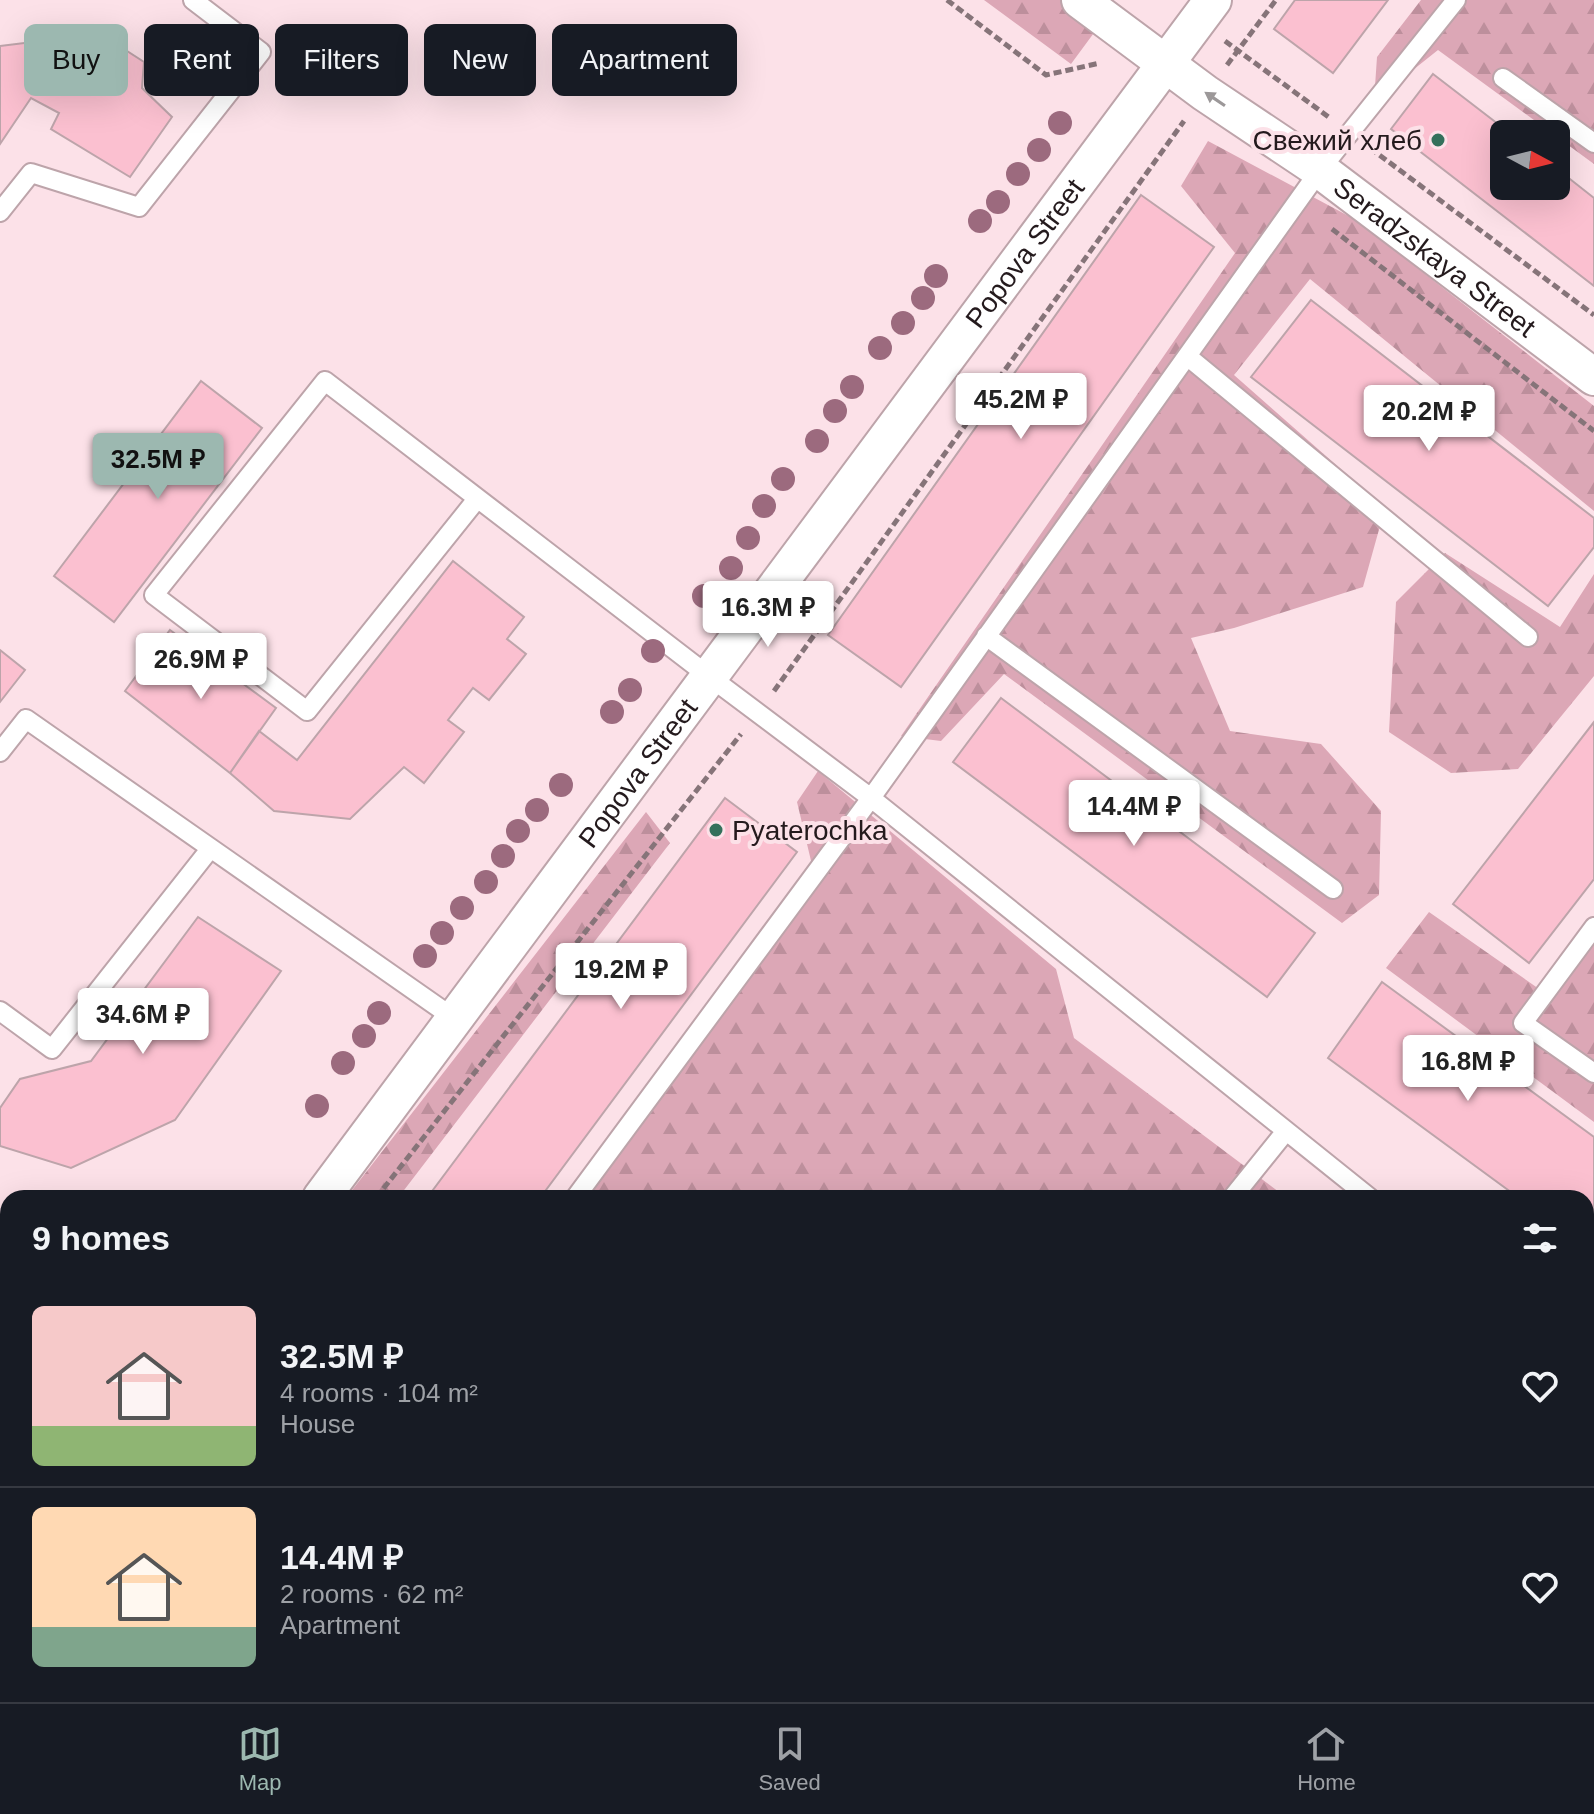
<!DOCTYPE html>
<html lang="en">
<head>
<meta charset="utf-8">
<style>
	body { margin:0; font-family:Arial,sans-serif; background:#242831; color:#f1f3f6; height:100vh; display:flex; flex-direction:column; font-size:30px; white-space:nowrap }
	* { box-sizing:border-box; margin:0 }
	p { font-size:26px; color:#9ea1a6 }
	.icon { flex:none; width:44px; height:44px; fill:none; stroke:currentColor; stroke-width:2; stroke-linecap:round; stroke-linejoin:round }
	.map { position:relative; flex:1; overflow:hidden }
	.side { position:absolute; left:0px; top:1190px; width:1594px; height:512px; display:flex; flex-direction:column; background:#171b24; border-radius:24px 24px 0 0; box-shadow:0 8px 32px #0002 }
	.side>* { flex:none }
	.banner { position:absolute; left:24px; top:24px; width:800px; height:72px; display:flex; gap:16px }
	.needle { width:52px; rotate:97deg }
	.tools { position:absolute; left:1490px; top:120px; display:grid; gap:16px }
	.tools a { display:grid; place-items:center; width:80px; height:80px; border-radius:12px; background:#171b24; box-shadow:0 8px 32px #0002; font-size:40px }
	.price { position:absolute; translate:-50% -68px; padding:0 18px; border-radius:8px; background:#fff; color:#222; font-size:26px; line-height:52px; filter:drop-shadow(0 2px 4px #0008) }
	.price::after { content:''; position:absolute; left:50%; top:48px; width:24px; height:18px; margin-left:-12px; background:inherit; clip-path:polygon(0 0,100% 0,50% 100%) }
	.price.active { background:#9cb8b0; color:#111 }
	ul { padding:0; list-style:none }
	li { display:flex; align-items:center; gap:24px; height:200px; padding:0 32px }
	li+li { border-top:2px solid #363941 }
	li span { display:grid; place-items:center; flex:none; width:224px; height:160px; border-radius:12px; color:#555 }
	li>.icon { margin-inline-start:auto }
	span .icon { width:96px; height:96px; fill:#fffc; stroke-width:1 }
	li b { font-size:34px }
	h2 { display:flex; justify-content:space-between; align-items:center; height:96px; padding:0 32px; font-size:34px }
	.pill { padding:0 28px; border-radius:12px; background:#171b24; box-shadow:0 8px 32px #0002; font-size:28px; line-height:72px }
	.pill.active { background:#9cb8b0; color:#111 }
	.tab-bar { display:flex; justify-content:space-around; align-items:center; height:112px; border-top:2px solid #363941; background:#171b24; font-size:22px; color:#9ea1a6 }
	.tab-bar a { display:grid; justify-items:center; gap:4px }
	.tab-bar .active { color:#9cb8b0 }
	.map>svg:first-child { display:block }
	.built { fill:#f4d1da }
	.forest { fill:url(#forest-firs) }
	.building { fill:#fbc0d0; stroke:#bda4aa; stroke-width:2 }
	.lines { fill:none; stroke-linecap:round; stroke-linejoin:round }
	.lane-casing { stroke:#bda4aa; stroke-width:22 }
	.street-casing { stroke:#bda4aa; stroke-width:40 }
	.path { stroke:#867479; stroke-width:5; stroke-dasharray:8 4; stroke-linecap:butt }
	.lane { stroke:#fff; stroke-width:18 }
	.street { stroke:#fff; stroke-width:36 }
	.tree { fill:#9c6a7e }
	.oneway { fill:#9c9899 }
	.poi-dot { fill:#34705b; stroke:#fce1e8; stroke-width:3 }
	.labels { text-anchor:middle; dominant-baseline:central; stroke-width:8; stroke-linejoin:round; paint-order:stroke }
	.poi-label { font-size:28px; fill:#241a1d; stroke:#fce1e8; text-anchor:end }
	.street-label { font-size:28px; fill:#241a1d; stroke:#fce1e8 }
</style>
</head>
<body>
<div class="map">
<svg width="1594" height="1702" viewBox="0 0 1594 1702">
	<defs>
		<pattern id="forest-firs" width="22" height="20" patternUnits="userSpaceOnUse" patternTransform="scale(2)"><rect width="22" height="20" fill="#dca7b6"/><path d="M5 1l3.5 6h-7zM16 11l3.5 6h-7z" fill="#bd8f9c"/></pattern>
	</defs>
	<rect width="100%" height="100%" fill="#fce1e8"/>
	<!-- built -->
	<path class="built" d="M1586,1391L1594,1397V1702H1261L1267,1694H1586Z"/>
	<!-- forest -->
	<path class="forest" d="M984,0H1063L1099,26L1071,64Z
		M1421,0H1594V164L1438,50L1374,101L1377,57Z
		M1208,141L1356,220L1594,406V511L1310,279L1234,375L1385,508L1363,587L1234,628L1191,638L1230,731L1321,744L1381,811L1379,895L1342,923L1004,674L941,741L901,736L1235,253L1181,186Z
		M1445,553L1560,627L1594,574V676L1518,769L1451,773L1389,732L1396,602Z
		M818,771L1056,969L1074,1038L1287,1198H585L817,886L797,802Z
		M646,812L670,843L398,1198H346Z
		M1429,912L1542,991L1594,920V1122L1386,968Z
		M1586,1383L1594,1389V1537H1586Z
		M163,1694H292L289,1702H157Z
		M980,1694H1230L1224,1702H991Z"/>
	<!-- building -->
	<path class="building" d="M1295,0H1388L1333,73L1274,29Z
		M73,37L103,61L113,42L144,62L142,88L172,117L130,177L51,129L59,113L31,98L0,144V46Z
		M1433,74L1511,134H1504V186H1556V168L1594,198V286L1391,129Z
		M1141,195L1214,247L901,687L828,635Z
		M1311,300L1594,518V547L1548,606L1251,377Z
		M201,381L262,428L114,622L54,576Z
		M453,561L524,617L507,639L526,654L489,700L473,688L448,720L464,732L424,783L404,767L350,819L274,811L230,773L259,731L297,760Z
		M170,630L276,708L230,773L125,691Z
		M0,650L25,670L0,702Z
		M1001,698L1315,933L1267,997L953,762Z
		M1594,722V879L1529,963L1453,904Z
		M725,798L797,852L540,1198H427Z
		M198,917L281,971L175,1120L71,1168L0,1146V1108L20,1079L91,1061Z
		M1382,982L1594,1137V1253L1586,1247V1198H1519L1328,1058Z
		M1594,1571V1702H1491L1497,1694H1586V1582Z
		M43,1694H133L127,1702H37Z
		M540,1694H690L701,1702H551Z
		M1297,1694H1333L1344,1702H1291Z"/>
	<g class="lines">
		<defs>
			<path id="lane" d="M1503,78L1594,143
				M0,212L31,173L139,207L261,52L193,0
				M1187,356L1528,637
				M477,499L307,711L154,595L325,381L710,677L871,798L1370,1198
				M986,636L1333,889
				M0,752L26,719L455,1019
				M1594,927L1523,1023L1594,1073
				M0,1011L52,1049L210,849
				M575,1198L871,798L1320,170L1456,0
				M1232,1198L1286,1131
				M1586,1367L1594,1373
				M0,1480L8,1486
				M497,1694L508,1702
				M897,1694L908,1702
				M197,1702L203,1694
				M1239,1702L1246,1694"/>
			<g id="street">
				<path id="s1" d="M1080,0L1205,93L1320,170L1594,377"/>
				<path id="s2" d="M321,1198L1213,0"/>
				<path d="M0,1612L8,1601"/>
			</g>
		</defs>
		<!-- lane casing -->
		<use href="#lane" class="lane-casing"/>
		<!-- street casing -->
		<use href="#street" class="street-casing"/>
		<!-- path -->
		<path class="path" d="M947,0L1046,75L1100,63
			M1225,41L1330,118
			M1227,65L1276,0
			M1370,148L1594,315
			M1332,229L1594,431
			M774,691L1184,121
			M376,1198L741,734
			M4,1702L10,1694"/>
		<!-- lane -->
		<use href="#lane" class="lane"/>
		<!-- street -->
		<use href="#street" class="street"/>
	</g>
	<!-- trees -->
	<g class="tree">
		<circle cx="1060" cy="123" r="12"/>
		<circle cx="1039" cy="150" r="12"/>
		<circle cx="1018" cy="174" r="12"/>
		<circle cx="998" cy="202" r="12"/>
		<circle cx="980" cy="221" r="12"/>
		<circle cx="936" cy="276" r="12"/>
		<circle cx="923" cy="298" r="12"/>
		<circle cx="903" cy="323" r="12"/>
		<circle cx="880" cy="348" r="12"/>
		<circle cx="852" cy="387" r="12"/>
		<circle cx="835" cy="411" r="12"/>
		<circle cx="817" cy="441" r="12"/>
		<circle cx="783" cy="479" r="12"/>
		<circle cx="764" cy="506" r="12"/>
		<circle cx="748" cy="538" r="12"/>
		<circle cx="731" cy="568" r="12"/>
		<circle cx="704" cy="596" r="12"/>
		<circle cx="653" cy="651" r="12"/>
		<circle cx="630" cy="690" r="12"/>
		<circle cx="612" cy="712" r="12"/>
		<circle cx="561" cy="785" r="12"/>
		<circle cx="537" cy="810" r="12"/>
		<circle cx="518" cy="831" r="12"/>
		<circle cx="503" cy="856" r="12"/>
		<circle cx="486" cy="882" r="12"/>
		<circle cx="462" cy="908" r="12"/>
		<circle cx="442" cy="933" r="12"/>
		<circle cx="425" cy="956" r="12"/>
		<circle cx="379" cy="1013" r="12"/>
		<circle cx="364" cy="1036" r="12"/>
		<circle cx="343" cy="1063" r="12"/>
		<circle cx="317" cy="1106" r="12"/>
	</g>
	<!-- one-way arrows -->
	<defs><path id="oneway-solid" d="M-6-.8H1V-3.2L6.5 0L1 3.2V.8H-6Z" transform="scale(2)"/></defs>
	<use class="oneway" href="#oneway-solid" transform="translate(1215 99) rotate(-146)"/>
	<!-- markers -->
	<g class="poi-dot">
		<circle cx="1438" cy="140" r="8"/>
		<circle cx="716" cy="830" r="8"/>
	</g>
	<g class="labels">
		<!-- poi labels -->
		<g class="poi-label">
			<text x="1422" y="140">Свежий хлеб</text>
			<text x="732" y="830" text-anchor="start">Pyaterochka</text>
		</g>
		<!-- street labels -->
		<g class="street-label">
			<text stroke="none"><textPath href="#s2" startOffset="1178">Popova Street</textPath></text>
			<text stroke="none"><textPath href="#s1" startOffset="438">Seradzskaya Street</textPath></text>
			<text stroke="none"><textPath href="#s2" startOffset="530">Popova Street</textPath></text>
		</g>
	</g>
</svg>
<div class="tools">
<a><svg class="needle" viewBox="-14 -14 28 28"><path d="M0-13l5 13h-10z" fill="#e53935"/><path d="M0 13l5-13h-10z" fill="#9ea1a6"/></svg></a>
</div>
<b class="price" style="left:1021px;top:441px">45.2M ₽</b>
<b class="price" style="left:1429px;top:453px">20.2M ₽</b>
<b class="price active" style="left:158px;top:501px">32.5M ₽</b>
<b class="price" style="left:768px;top:649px">16.3M ₽</b>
<b class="price" style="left:201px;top:701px">26.9M ₽</b>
<b class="price" style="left:1134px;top:848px">14.4M ₽</b>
<b class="price" style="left:621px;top:1011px">19.2M ₽</b>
<b class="price" style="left:143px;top:1056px">34.6M ₽</b>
<b class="price" style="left:1468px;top:1103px">16.8M ₽</b>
<div class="banner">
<a class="pill active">Buy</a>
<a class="pill">Rent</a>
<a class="pill">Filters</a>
<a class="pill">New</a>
<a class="pill">Apartment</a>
</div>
<section class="side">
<h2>9 homes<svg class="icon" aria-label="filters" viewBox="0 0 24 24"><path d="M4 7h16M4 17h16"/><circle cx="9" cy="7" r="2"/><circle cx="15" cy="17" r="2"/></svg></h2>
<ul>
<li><span style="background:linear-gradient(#f6c9c9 75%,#8fb573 0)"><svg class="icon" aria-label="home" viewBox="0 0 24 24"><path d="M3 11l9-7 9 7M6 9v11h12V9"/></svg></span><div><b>32.5M ₽</b><p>4 rooms · 104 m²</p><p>House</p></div><svg class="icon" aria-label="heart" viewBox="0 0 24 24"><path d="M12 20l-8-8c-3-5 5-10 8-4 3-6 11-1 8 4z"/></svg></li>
<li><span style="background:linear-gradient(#ffd9b3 75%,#7fa58c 0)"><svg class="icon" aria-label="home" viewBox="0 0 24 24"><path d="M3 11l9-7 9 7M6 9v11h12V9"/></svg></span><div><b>14.4M ₽</b><p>2 rooms · 62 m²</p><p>Apartment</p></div><svg class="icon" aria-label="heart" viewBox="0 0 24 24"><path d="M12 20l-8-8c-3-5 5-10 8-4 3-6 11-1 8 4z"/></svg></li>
</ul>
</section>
</div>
<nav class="tab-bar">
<a class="active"><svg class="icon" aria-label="map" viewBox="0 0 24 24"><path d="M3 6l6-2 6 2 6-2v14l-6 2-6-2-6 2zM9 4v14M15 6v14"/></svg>Map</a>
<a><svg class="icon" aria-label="saved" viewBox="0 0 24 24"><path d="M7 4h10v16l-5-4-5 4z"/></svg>Saved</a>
<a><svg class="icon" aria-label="home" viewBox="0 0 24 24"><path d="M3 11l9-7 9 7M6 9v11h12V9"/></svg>Home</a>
</nav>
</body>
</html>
